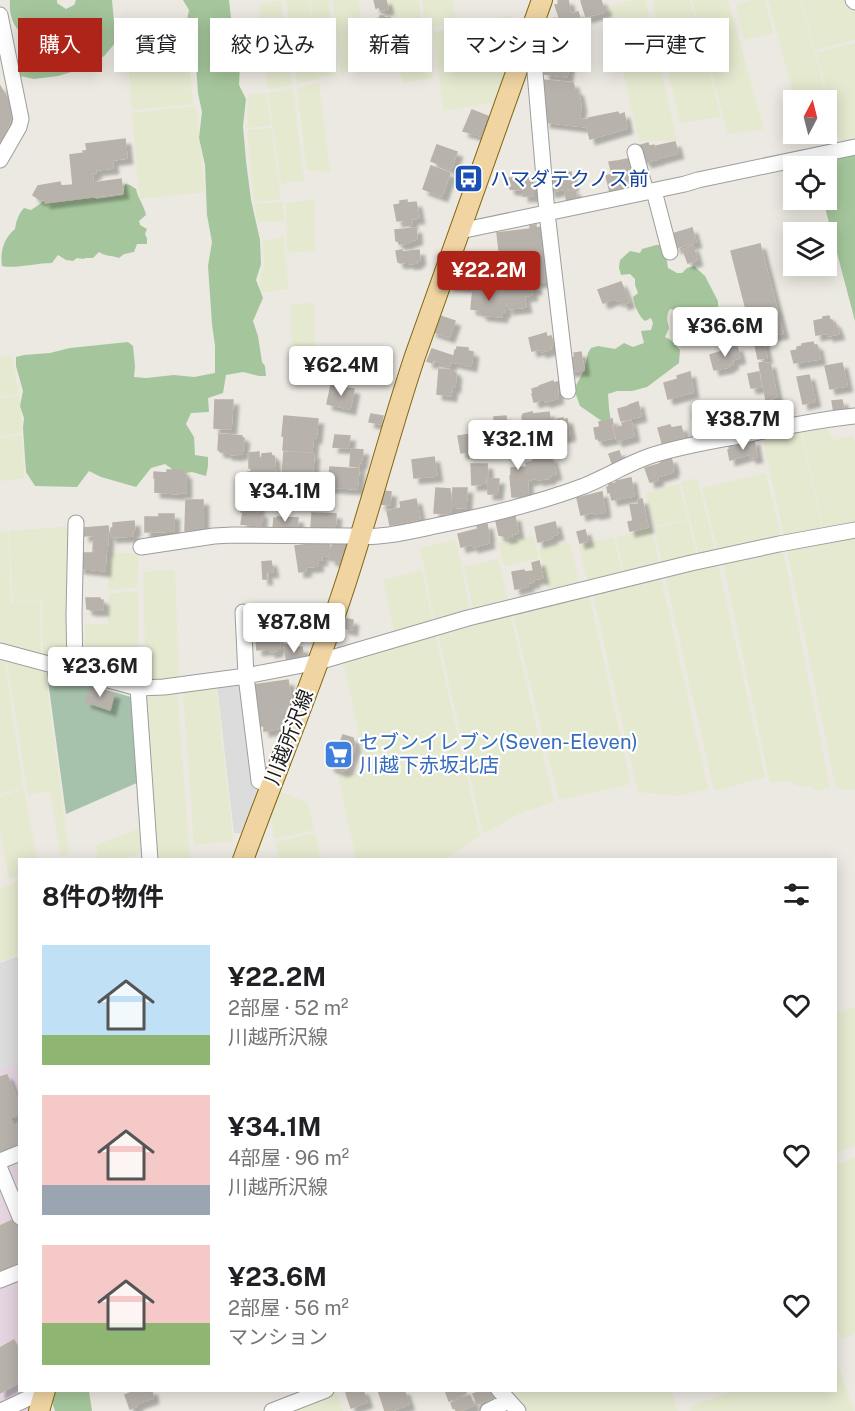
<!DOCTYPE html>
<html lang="ja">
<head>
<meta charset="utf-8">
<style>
	body { margin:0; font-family:"Public Sans","Noto Sans JP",sans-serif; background:#f2f2f2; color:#202124; height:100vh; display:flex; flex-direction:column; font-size:22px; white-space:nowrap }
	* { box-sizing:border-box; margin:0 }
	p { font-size:20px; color:#757577 }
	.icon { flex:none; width:33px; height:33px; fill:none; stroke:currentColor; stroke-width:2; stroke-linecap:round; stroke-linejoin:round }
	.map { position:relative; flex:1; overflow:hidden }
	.panel { position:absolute; left:18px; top:858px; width:819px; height:534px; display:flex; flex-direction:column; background:#fff; border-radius:0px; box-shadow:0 3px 15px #0003 }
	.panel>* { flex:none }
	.top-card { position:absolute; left:18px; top:18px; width:819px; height:54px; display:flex; gap:12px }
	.needle { width:39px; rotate:7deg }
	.tools { position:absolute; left:783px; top:90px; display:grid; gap:12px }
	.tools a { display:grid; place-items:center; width:54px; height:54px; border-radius:0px; background:#fff; box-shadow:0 3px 15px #0003; font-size:30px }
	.price { position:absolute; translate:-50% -51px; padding:0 14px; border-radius:6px; background:#fff; color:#222; font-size:20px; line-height:39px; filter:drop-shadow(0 2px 3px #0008) }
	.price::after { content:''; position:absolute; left:50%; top:36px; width:18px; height:14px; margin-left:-9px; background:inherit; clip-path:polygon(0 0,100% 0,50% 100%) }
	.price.on { background:#af2418; color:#fff }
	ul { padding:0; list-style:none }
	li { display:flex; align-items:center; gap:18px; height:150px; padding:0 24px }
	li span { display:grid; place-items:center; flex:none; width:168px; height:120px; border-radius:0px; color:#555 }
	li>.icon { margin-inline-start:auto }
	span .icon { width:72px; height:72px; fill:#fffc; stroke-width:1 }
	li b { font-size:26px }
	h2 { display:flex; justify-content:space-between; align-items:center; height:72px; padding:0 24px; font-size:26px }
	.chip { padding:0 21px; border-radius:0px; background:#fff; box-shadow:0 3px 15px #0003; font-size:21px; line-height:54px }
	.chip.on { background:#af2418; color:#fff }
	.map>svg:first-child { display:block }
	.industrial { fill:#e4d5e0 }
	.farmland { fill:#e5e9cf }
	.forest { fill:#a5c69c }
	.cemetery { fill:#a6c2ad }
	.parking { fill:#dcdcdc }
	.building { fill:#b8b2ac; stroke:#bbb2a7; stroke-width:1.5; filter:url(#shadow) }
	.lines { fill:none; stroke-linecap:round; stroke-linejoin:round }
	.minor-casing { stroke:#9d9d9d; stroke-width:17 }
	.major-casing { stroke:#826611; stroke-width:22 }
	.minor { stroke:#fff; stroke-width:15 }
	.major { stroke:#f0d5a3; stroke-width:20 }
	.labels { text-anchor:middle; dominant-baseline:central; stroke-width:4.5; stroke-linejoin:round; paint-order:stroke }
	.transit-label { font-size:20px; fill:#164399; stroke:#fff; text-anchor:start }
	.street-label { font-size:20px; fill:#1c1c1c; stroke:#fff }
	.shop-label { font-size:20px; fill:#366cbe; stroke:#fff; text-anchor:start }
</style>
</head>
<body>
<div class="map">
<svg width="855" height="1411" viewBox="0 0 855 1411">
	<defs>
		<filter id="shadow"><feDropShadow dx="5.5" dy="5.5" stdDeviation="1.5" flood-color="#0004"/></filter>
	</defs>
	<rect width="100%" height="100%" fill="#ece9e2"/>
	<!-- industrial -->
	<path class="industrial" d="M19,956L20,1390L37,1391L31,1411H0V963Z"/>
	<!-- farmland -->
	<path class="farmland" d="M286,0H309L318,79L297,83Z
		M310,0H329L336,75L319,77Z
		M333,0H358L368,67L341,74Z
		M388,0H418L423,29L395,35Z
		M422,0H452L456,22L432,27L426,26Z
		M634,0H645L677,140L639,141L608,7Z
		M660,0H690L721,117L680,123L652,2Z
		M692,0H728L764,129L728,134Z
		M752,0H765L773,33L744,40L736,5Z
		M768,0H800L832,117L827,119L826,100H795Z
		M801,0H849L855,8V40L815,50Z
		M281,1L292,86L268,89L259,4Z
		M511,15L519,41L496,102L444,111L433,32Z
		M428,35L433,77L403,83L392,44Z
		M855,43V142L841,146L816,52Z
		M189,59L193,104L132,110L128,65Z
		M319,83L330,172L307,170L297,88Z
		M293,89L304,180L281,184L268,93Z
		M266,93L271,125L247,128L248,95Z
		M196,106L205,192L140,199L132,113Z
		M271,128L281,199L254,202L247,130Z
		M314,199L315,251L287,253L286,203Z
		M283,202L284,221L258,223L254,204Z
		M284,237L288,289L259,293L261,274L265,266L262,241Z
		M314,303L316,363L306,368L292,370L291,304Z
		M11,355L19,394L0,396V357Z
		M19,395L22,433L0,436V398Z
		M828,429L832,440L853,436L855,443V523L823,528L802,432Z
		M801,432L822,529L784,536L763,440Z
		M22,435L24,478L0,481V438Z
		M766,473L781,537L717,549L702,488Z
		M697,478L715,550L698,553L681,482Z
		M679,484L688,519L654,526L646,493Z
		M688,520L696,554L662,562L655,528Z
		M72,526L71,662L43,656L42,600L13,602L9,531Z
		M651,528L659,563L624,571L616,537Z
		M8,531L11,603L40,601L41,656L0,644V532Z
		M534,536L539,558L504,566L499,543Z
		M614,537L622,572L587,580L579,545Z
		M855,537V789H836L787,550Z
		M456,540L470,610L434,619L424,565L419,548Z
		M569,542L579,582L548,589L539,549Z
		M783,551L830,788L819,791L812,787L795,785L791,781L770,783L723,563Z
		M110,553H138V587L108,590Z
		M498,559L508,600L473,609L464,567Z
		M718,564L765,777L714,791L665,576Z
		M175,570L179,678L146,682L143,572Z
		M422,570L432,620L394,631L383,580Z
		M661,577L708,789L677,796L638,792L593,595Z
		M138,591V680L135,682L85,668V624H108L109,594Z
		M589,595L631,784L559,800L513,614Z
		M510,614L554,802L520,813L483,834L438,633Z
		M435,634L480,836L444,859H356L338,776L366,770L344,663L367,654Z
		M0,659L5,661L23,788L0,794Z
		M7,661L45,672L69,853L61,857L50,791L28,795Z
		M216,685L233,841L194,845L183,691Z
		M177,690L190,859H154L142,695Z
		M24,789L37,859L20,860L19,875L9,879L0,832V796Z
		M281,792L308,803L314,830L275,839L270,815L279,793Z
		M144,827L146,851L124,859H98L96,845Z
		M315,833L321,859H279L275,842Z
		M19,880V954L0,962V889Z
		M855,1007V1146L836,1153V1014Z
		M855,1158V1334L841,1339L836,1324V1165Z
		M836,1359L854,1411H691L690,1408L693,1405L735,1391L836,1390Z
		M336,1391L343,1411H298L296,1406Z
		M507,1391H671L677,1411H527Z"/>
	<!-- forest -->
	<path class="forest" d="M10,0H57V3L66,9L74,5L76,0H112L116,42L105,55L92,66L58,76L34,79L20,76L19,31C11,22 9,11 10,0Z
		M183,0H229L231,18L240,64L239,85L246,99L243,126L246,161L251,200L260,240L261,264L256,280L263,298L253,321L258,336L262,362L265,366L266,376H259L243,372L226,375L223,393L208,398L209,412L191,413L186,424L194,437L195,455L208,457V466L206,476L192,472L179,474L165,464L151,468L136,487L101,477L89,471L77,487L35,486L26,472L23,428L24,418L20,406L23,391L16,366V357L24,355L50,353L70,348L128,342L133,346L135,366L134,377L146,378L174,375L194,377L215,373V346L212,324L208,266L212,242L207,215L205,165L199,138L202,112L198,93L196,66L186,25L189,10Z
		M855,151V321L823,200H826V166H814L812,159Z
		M125,184L130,185L136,189C138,199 144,205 146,215L139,221L140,225L147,229L145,234L147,238V244H137L134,252L124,254L119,258C112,255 106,257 99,252L93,258H86L83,259L77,258L73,261L66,260L58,255L52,263C36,263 15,269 2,266C0,251 4,238 15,229C16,221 19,213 24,208L31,210L47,199L86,193L97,199L123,195Z
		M656,245H662L665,248L668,268L677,273H682L687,268L694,266L705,276L718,301V309L712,325V330C698,340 685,319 675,310L670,309C666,315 667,321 669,328L665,337L671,340L680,350L679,363L647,387L632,391H617L608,394L609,408L611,422H603L580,406L574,389L584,371L588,353L591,348L598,346L615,349L624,343L633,347L644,343L641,331L651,330L653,323L651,318L645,321C638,316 635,305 633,297L638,293L635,285V279L630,274L621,275L619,268L620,260L630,251L640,253L642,249Z
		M53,1391H89L92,1411H55L53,1405Z"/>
	<!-- cemetery -->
	<path class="cemetery" d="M47,673L131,697L139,782L66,814Z"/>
	<!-- parking -->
	<path class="parking" d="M244,682L257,793L242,833H234L217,685Z
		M19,957V1062L0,1070V964Z"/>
	<!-- building -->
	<path class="building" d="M374,0H386L388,9L380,10V7L376,8Z
		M561,0H568L571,14L578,12L583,27L570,31L577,51L568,54L558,22L559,17L555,5L559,4L558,1Z
		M585,0H601L603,7H605L606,10H604V12L586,17L581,1Z
		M380,16H384V18L390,17L393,37L386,38L385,33L377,34L375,19L380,18Z
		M556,18L564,48L555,51L546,49L542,39L550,19Z
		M549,60L564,62V60L569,61L567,77L544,74L545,61L549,62Z
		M542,80L573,83L575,90L578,91L581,106L579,119L588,120V118L618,112L619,115L624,113L627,128L590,139L587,127L545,122Z
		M0,86L9,101L11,117L6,133L0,142Z
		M472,110L492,118L485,137L463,131Z
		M125,139L127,158L112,160L113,168L95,170L96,173L92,174L93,183L121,179L123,193L45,203V199L40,200L33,195L38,186L60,182L61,186L73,185L70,155L84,153L83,151H87L86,144Z
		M675,142L678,153L659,158L656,146Z
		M648,143L649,146L654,145L658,159L646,162L644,157L641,158L638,146Z
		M437,145L457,152L451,169L431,161Z
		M633,158L636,180L623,183L617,161Z
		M616,161L623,189L610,192L606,176L612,174L609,162Z
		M431,166L450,173L442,196L423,189Z
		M571,172L573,184H571L572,188L550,192L547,177Z
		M509,178H534L533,196H523V190L510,189V187H509Z
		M575,190L577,200L567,203L565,192Z
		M407,200V203L416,202L419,218L411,219L412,224L405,226V220L397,221L394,205L400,204V201Z
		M536,225V228L542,227L548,281L535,282L536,289L531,290L532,295L524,296L526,307L508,309L503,266L501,267L497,233L530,229V226Z
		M416,228L417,239L408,242V243L399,244L398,241H396L395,230Z
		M692,228L696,242L676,248L672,234Z
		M760,244L783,333L754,340L731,251Z
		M693,246L697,260L688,263L683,250Z
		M402,250V252L419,250L420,260L416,261L417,263L409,264V262L400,263V262H398L396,251Z
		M459,264L502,267L500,290L477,288V289H473L474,287L449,285L450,277H457Z
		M621,282L629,302L623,304L621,299L617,301L616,298L603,303L598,290Z
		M473,289L506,292L505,312H502V317L482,315V312H479V310L471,309Z
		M437,315L455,321L449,337L431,331Z
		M829,316L830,320H832L833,323H835L839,334L828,336L827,333L816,335L814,321L823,319V317Z
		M546,333L547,337L551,336L554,345L550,346L551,349L541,352L540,349L532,351L529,338Z
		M763,340L767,358L758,359L754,341Z
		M813,342L814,345H817L820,359L794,363L791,351L797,350V347L802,346V344Z
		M737,346L740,358L732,360L733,364L729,365V367L714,370L710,355L723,351V349Z
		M457,347L468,348V351L473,352L471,366L453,362L455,350H457Z
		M432,349L453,356L450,366L433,360L432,363L427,361Z
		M581,352L584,370L569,371L567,358L575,357L574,353Z
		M765,362V364L770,363L777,397L766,400L759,363Z
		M842,363L847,386L830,389L825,366Z
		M439,369L454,370V373H456L455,387H452L451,396L437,394Z
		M690,372L693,392L668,399L664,383L678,379L677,376Z
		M759,372L761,387L751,388L748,374Z
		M809,375L815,401L803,404L797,377Z
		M553,381L554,383L561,381L563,387L557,389L558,394H556L558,398L545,402V399L534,402L532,394L533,393L532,389L539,387V386Z
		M331,385L354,389L350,409L327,404Z
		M215,400H233L231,429L214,428Z
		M842,400L844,410L834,412L832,401Z
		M638,402L641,416L621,421L618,409L629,406V405Z
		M703,411L704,414L708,413L713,433L696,437L692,416H694L693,414Z
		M532,412V414L549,412L552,431L540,433V429L524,431L522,416H523V414Z
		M371,414L383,416L381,424L369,422Z
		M284,416L318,419L316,438L282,436Z
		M506,416L507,425L494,426V417Z
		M563,418V420L567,419L570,434H568L569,436L560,437L557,419Z
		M612,419L613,424L611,425L614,438L599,441L598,438L596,439L594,428L600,427L599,422Z
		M631,421L634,436L617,441L614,428L623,426L622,423Z
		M670,425L671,428L681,426L685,441L663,446L658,428Z
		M512,426L513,429L515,428L517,442L512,443L513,446L496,448L495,446L489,447L487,429Z
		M483,432L486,449L461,453L458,436Z
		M219,434L242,436L241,438H244L242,454H237V455L227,454V452H220V450H218Z
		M335,435L350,436L348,448L333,447Z
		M284,437L313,439L312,452L283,450Z
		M754,440L757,457L751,458L750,454L730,460L728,450L730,449L729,447L745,443V445L748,444V442Z
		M351,449L363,450L361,463H359V467L350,466Z
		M619,451L622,460L612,463L609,454Z
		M259,452V458H262V454L271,453L272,456H274L276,476H274V478L263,479V476L249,477L248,472H251V468H249V453Z
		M284,452L314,454L312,478L282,476Z
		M549,456V458H552L556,474L550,476V478L538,480L537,478L529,480L526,463L533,461V459Z
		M434,457L437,476L414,478L412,460Z
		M671,458L674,468L672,469L673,472L660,476L657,465L661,463V461Z
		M471,464H487L488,477H485L486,484L472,485Z
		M656,465L659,476H657L658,480L650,482L645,468Z
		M330,467L359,469L357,489L328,487Z
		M526,467V474L511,475V468Z
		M167,470H183V474H186V493L179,492V494L155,492V478H154V472L167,473Z
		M527,475L528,496L512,497L510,476Z
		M244,476L253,477L252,485L259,486L258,493H259L258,511L256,510V512L262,513L261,526L241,524L243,512H241Z
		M631,478L634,496L612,500L610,492L608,493L607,487H609V484L616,483V481Z
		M488,479H499L497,494H488Z
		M436,488L450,489L451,514L434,513Z
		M453,488H467L466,508L452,507Z
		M382,491L391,492L390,505L380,504Z
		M602,492L605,512L595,514L594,512L581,515L577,498Z
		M416,499L420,519L390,525L387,511L401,508L400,502Z
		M642,499L648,527L630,531L628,522L633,521L630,505L639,504L638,500Z
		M186,500H203V531H185Z
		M312,513L336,514L335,530L311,528Z
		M159,514H174V531L145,532V517H159Z
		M515,516L518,533L511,534L512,537L505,538L504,536L499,535L496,521L502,519L501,518Z
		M277,517L298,518L297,529H273L274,518L276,519Z
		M134,521L135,530L132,531L133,536L111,537V528H113V523Z
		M555,522L558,534L551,536L552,538L538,542L535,527Z
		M487,524L489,536H488L489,543L473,547L472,544L461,547L458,534L478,529L477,526Z
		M108,526L109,534L84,536V528Z
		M585,530L588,541L580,543L577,532Z
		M99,535L108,536L107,551L93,549L94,536H99Z
		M308,540V544L319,542L322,560H317L318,566L305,567L306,571L299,572L295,546L304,545L303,541Z
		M329,540L330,553H328V555L325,556L324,553L322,554L320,541Z
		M333,541H351L345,564L330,559Z
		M93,551H106L105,571L79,568V553H93Z
		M271,561L273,572H266L267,579H263L262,562Z
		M539,561L543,578L535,579L532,563Z
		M524,570L525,572L532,571L534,582L528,583V586L515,589L512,572Z
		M86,598H100V600H103V610H90V609H87Z
		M292,617H304L305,619H306V630H300L298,635L285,634V619H292Z
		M343,618L353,620L352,630L343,628Z
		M276,636V638H279L280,648H277V651L270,652V649L257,650L256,638Z
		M294,644L295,648L302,647L304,660L287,663L284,645Z
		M288,680L292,707L285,708L287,719L280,728L264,731V726H261L254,685Z
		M90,687L114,694L110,710L86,702Z
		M343,735L353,738L355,746L347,769L342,771L329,766L338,742L340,743Z
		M7,1075L20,1105V1114L10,1118L14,1126L20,1123V1146L2,1154L0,1149V1077Z
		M15,1219L20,1231V1242L18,1243L20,1246V1267L7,1272L6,1268L0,1270V1226Z
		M14,1340L20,1351V1382L0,1393V1348Z
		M137,1390H152L153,1398L136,1404L137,1406L130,1409L125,1395Z
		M354,1390H363L367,1402L351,1408L346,1393Z
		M378,1390H404L409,1404L391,1411H385Z
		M445,1390H465L466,1393L449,1401Z
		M484,1390H492L495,1397L477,1404L473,1394Z
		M470,1396L474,1405L459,1411H456L455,1407L453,1408L451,1403Z"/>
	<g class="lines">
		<defs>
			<path id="minor" d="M853,0L855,2
				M0,15L21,119L19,127L0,160
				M524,50L534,60L547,213L568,391
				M635,152L646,192
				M654,191L670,252
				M460,231L685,184L698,180L855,147
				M141,547L214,536L233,535L350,536C378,539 407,532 435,526C485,516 536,504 584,486C606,477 627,464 650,456C677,447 706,442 734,437C774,429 814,420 855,416
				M243,612L246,676L259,781L270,786
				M0,651L138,688L164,687L246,676L318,662L468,618L691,563L779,544L855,530
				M75,672L74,615L76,523
				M138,688L150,860
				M0,1161L20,1153
				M0,1169L20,1217
				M0,1280L20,1272
				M499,1390L518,1411
				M1,1411L31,1397L42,1399
				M272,1411L326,1390
				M488,1411L508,1401"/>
			<path id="major" d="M243,860C276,770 313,682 343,591C369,513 389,434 415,356L542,0
				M39,1411L45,1390"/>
		</defs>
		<!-- minor casing -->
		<use href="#minor" class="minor-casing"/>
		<!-- major casing -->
		<use href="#major" class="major-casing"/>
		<!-- minor -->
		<use href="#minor" class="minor"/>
		<!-- major -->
		<use href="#major" class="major"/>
	</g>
	<!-- icons -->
	<defs>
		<symbol id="bus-square" viewBox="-11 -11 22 22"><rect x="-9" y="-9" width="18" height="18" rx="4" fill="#1a4fb4" stroke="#fff"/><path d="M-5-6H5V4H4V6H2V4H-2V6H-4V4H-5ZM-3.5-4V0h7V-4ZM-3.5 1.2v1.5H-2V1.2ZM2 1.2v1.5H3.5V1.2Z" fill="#fff"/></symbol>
		<symbol id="supermarket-square" viewBox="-11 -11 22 22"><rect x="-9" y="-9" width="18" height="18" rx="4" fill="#3f7fe0" stroke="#fff"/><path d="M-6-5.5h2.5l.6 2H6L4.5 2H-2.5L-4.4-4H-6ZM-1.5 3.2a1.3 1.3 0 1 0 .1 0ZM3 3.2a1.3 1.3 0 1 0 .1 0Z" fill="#fff"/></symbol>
	</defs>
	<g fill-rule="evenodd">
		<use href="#bus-square" x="452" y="162" width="33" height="33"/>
		<use href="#supermarket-square" x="322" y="738" width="33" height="33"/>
	</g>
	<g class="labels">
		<!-- transit labels -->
		<g class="transit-label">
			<text x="490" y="179">ハマダテクノス前</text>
		</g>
		<!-- street labels -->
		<g class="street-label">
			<text transform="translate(289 737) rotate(-69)">川越所沢線</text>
		</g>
		<!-- shop labels -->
		<g class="shop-label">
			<text x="359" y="742">セブンイレブン(Seven-Eleven)<tspan x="359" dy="23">川越下赤坂北店</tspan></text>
		</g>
	</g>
</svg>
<div class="tools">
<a><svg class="needle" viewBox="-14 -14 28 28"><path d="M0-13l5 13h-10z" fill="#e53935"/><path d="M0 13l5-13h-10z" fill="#757577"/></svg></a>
<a><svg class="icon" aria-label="locate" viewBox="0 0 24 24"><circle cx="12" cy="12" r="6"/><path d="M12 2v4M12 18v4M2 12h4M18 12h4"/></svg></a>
<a><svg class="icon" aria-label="layers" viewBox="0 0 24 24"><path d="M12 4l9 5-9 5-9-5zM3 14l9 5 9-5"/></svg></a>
</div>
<b class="price on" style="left:489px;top:302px">¥22.2M</b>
<b class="price" style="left:725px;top:358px">¥36.6M</b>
<b class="price" style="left:341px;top:397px">¥62.4M</b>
<b class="price" style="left:743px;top:451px">¥38.7M</b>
<b class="price" style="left:518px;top:471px">¥32.1M</b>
<b class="price" style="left:285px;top:523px">¥34.1M</b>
<b class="price" style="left:294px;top:654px">¥87.8M</b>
<b class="price" style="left:100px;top:698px">¥23.6M</b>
<div class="top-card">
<a class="chip on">購入</a>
<a class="chip">賃貸</a>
<a class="chip">絞り込み</a>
<a class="chip">新着</a>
<a class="chip">マンション</a>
<a class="chip">一戸建て</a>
</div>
<section class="panel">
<h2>8件の物件<svg class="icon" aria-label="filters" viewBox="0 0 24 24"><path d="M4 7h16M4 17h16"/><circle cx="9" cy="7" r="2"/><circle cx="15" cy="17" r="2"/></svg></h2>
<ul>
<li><span style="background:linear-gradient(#bfe0f5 75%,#8fb573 0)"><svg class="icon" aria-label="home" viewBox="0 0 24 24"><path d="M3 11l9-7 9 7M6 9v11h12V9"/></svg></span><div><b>¥22.2M</b><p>2部屋 · 52 m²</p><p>川越所沢線</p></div><svg class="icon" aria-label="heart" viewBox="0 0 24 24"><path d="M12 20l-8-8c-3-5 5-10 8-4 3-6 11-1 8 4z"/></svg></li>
<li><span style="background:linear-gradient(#f6c9c9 75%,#9aa5b1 0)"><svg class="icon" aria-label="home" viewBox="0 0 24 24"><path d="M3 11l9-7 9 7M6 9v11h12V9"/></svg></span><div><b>¥34.1M</b><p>4部屋 · 96 m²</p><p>川越所沢線</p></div><svg class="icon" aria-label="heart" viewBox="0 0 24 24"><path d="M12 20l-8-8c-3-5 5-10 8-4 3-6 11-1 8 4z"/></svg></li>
<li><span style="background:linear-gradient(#f6c9c9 65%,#8fb573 0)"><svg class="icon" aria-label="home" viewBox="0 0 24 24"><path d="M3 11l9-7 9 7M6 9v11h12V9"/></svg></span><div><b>¥23.6M</b><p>2部屋 · 56 m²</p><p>マンション</p></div><svg class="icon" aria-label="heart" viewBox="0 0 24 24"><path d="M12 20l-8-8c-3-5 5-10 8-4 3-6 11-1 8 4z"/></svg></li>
</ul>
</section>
</div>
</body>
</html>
